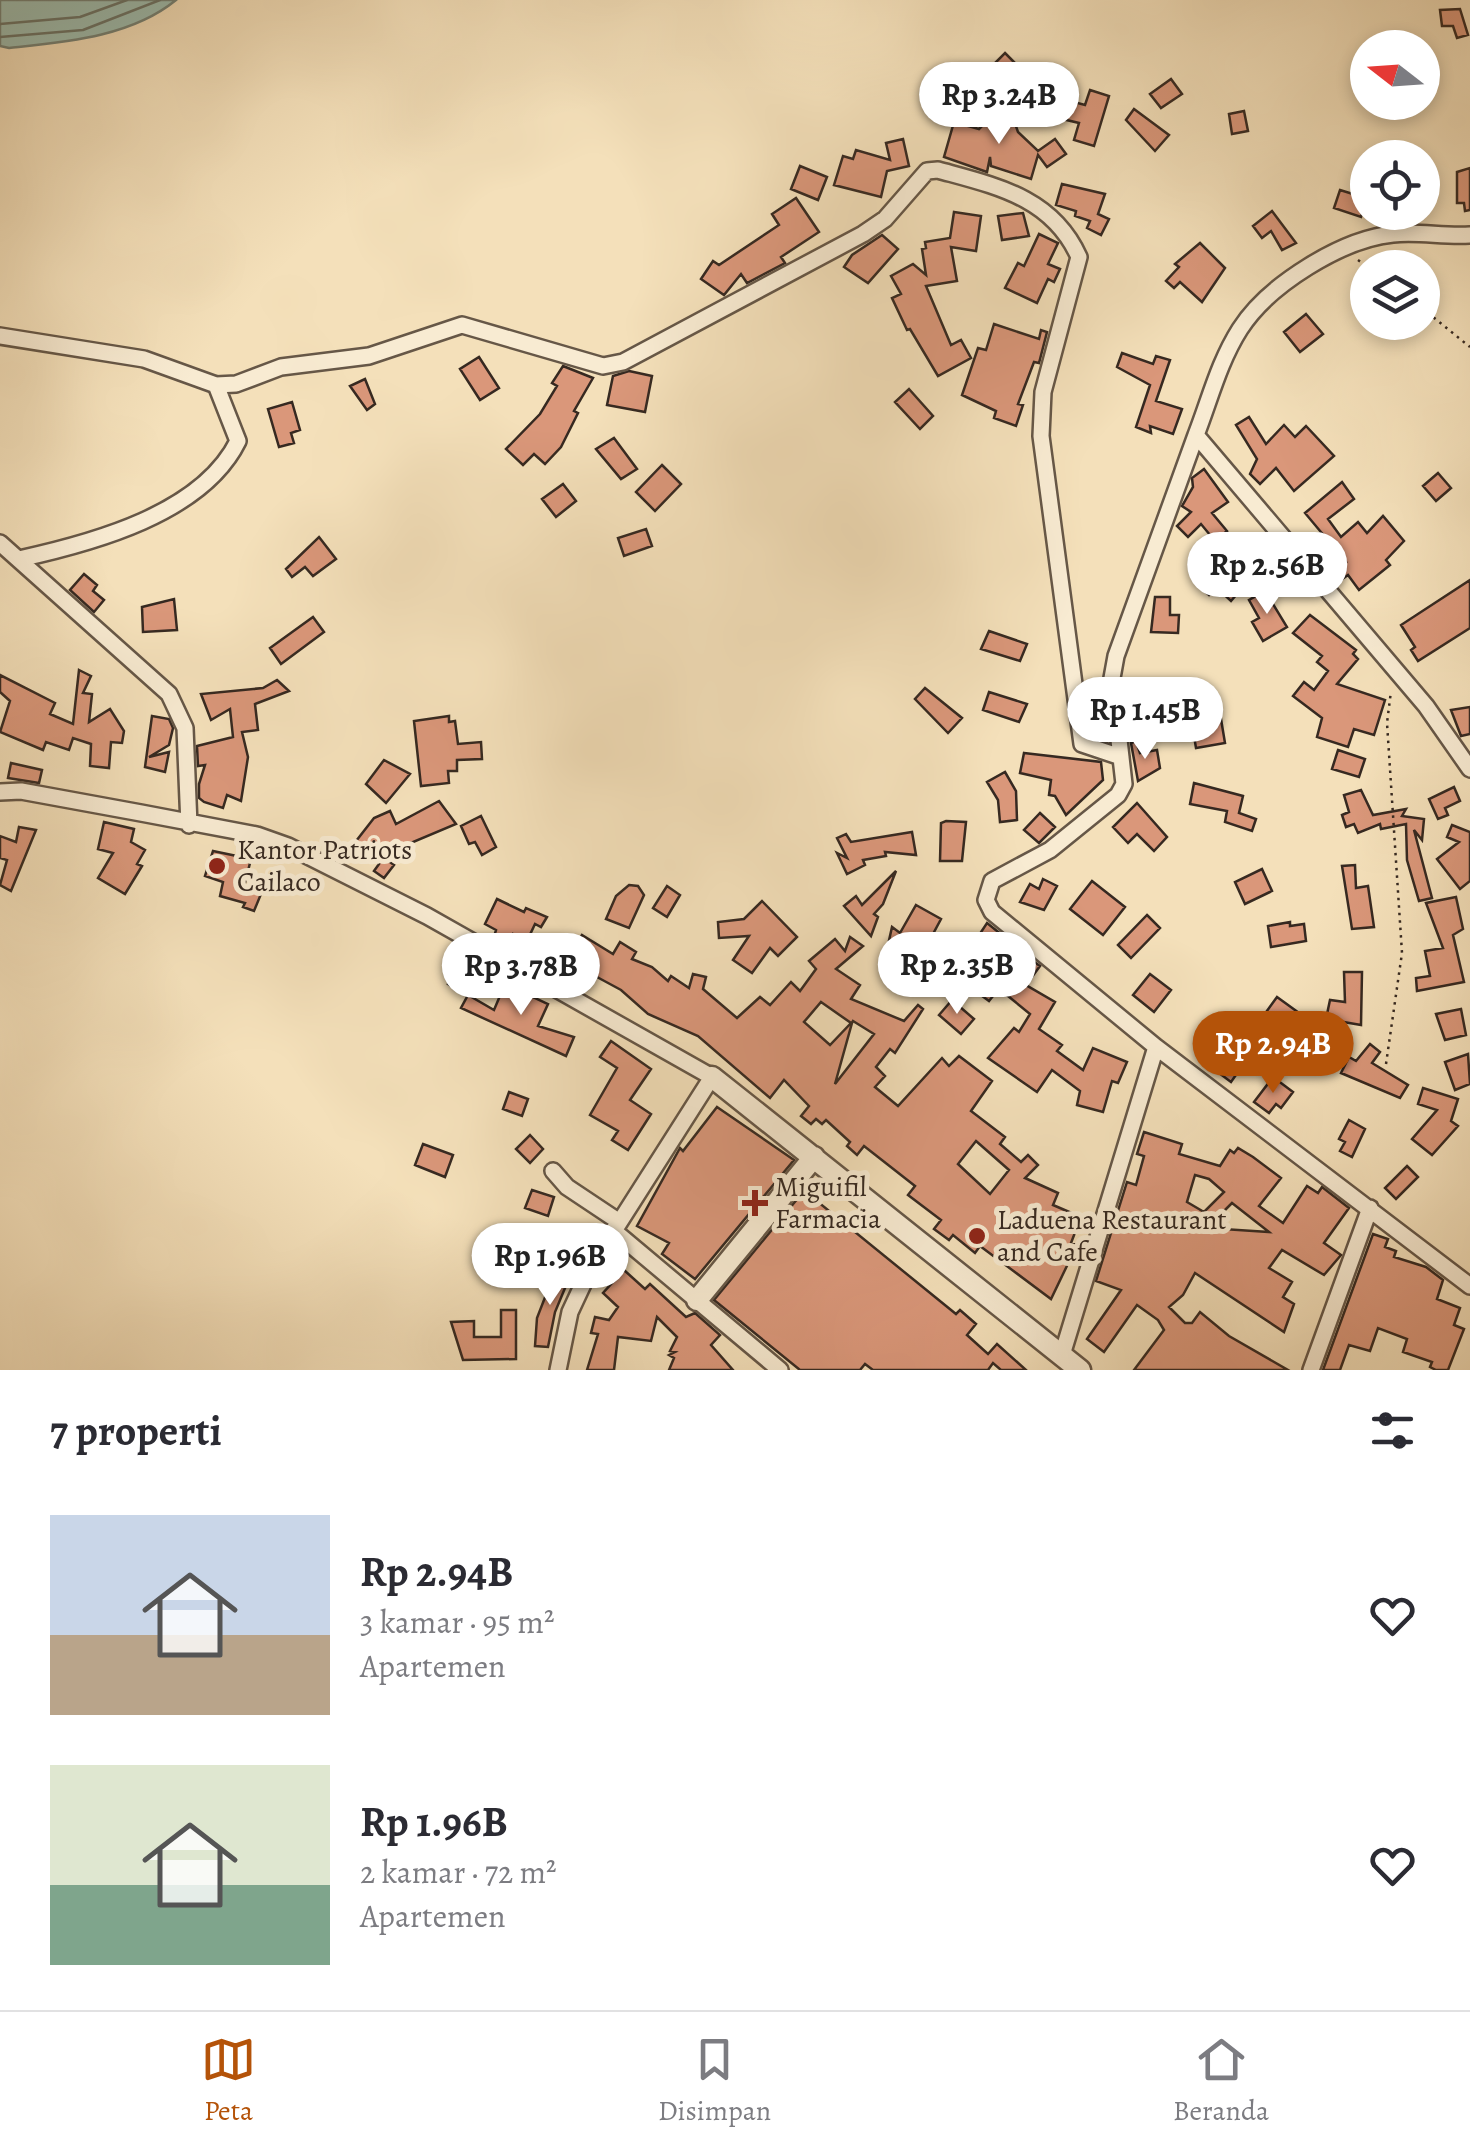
<!DOCTYPE html>
<html lang="id">
<head>
<meta charset="utf-8">
<style>
	body { margin:0; font-family:Alegreya,serif; background:#f7f7f7; color:#2b2b33; height:100vh; display:flex; flex-direction:column; font-size:38px; white-space:nowrap }
	* { box-sizing:border-box; margin:0 }
	p { font-size:32px; color:#7c7c81 }
	.icon { flex:none; width:55px; height:55px; fill:none; stroke:currentColor; stroke-width:2; stroke-linecap:round; stroke-linejoin:round }
	.map { position:relative; height:1370px; overflow:hidden }
	.panel { display:flex; flex-direction:column; background:#fff; flex:1 }
	.panel>* { flex:none }
	.needle { width:65px; rotate:287deg }
	.tools { position:absolute; left:1350px; top:30px; display:grid; gap:20px }
	.tools a { display:grid; place-items:center; width:90px; height:90px; border-radius:50%; background:#fff; box-shadow:0 5px 15px #0003; font-size:50px }
	.price { position:absolute; translate:-50% -85px; padding:0 22px; border-radius:35px; background:#fff; color:#222; font-size:32px; line-height:65px; filter:drop-shadow(0 2px 5px #0008) }
	.price::after { content:''; position:absolute; left:50%; top:60px; width:30px; height:22px; margin-left:-15px; background:inherit; clip-path:polygon(0 0,100% 0,50% 100%) }
	.price.selected { background:#b45309; color:#fff }
	ul { padding:0; list-style:none }
	li { display:flex; align-items:center; gap:30px; height:250px; padding:0 50px }
	li span { display:grid; place-items:center; flex:none; width:280px; height:200px; border-radius:0px; color:#555 }
	li>.icon { margin-inline-start:auto }
	span .icon { width:120px; height:120px; fill:#fffc; stroke-width:1 }
	li b { font-size:42px }
	h2 { display:flex; justify-content:space-between; align-items:center; height:120px; padding:0 50px; font-size:42px }
	.dock { display:flex; justify-content:space-around; align-items:center; height:140px; border-top:2px solid #e1e1e2; background:#fff; font-size:28px; color:#7c7c81 }
	.dock a { display:grid; justify-items:center; gap:5px }
	.dock .selected { color:#b45309 }
	.map>svg:first-child { display:block }
	.water { fill:#9cbdb0; stroke:#738277; stroke-width:2.5 }
	.lines { fill:none; stroke-linecap:round; stroke-linejoin:round }
	.shore { stroke:#697368; stroke-width:2.5 }
	.building { fill:#da977a; stroke:#362921; stroke-width:2.5; fill-rule:evenodd }
	.minor-casing { stroke:#665747; stroke-width:20 }
	.tertiary-casing { stroke:#665747; stroke-width:25 }
	.path { stroke:#362921; stroke-width:2.5; stroke-dasharray:2.5 5; stroke-linecap:butt }
	.minor { stroke:#f8ebd2; stroke-width:15 }
	.tertiary { stroke:#f8ebd2; stroke-width:20 }
	.poi-dot { fill:#8f2418; stroke:#f8ebd2; stroke-width:4 }
	.labels { text-anchor:middle; dominant-baseline:central; stroke-width:10; stroke-linejoin:round; paint-order:stroke }
	.poi-label { font-size:28px; fill:#362921; stroke:#f8ebd2; text-anchor:start }
</style>
</head>
<body>
<div class="map">
<svg width="1470" height="1370" viewBox="0 0 1470 1370">
	<rect width="100%" height="100%" fill="#f4e0ba"/>
	<filter id="stains"><feTurbulence type="fractalNoise" baseFrequency=".002" numOctaves="4"/><feColorMatrix values="0 0 0 0 .2 0 0 0 0 .09 0 0 0 0 .02 0 0 0 .5 -.17"/></filter>
	<radialGradient id="worn" r=".72"><stop offset=".6" stop-color="#630" stop-opacity="0"/><stop offset="1" stop-color="#630" stop-opacity=".3"/></radialGradient>
	<!-- water -->
	<path class="water" d="M0,0H176C131,37 65,42 9,48L0,46Z"/>
	<g class="lines">
		<!-- shore -->
		<path class="shore" d="M0,24L80,17L127,0
			M0,37L83,30L160,0"/>
	</g>
	<!-- building -->
	<path class="building" d="M1460,9L1468,35L1457,38L1453,26H1442L1440,10Z
		M1005,53L1018,66L1000,83L988,70Z
		M1171,79L1182,94L1161,108L1150,94Z
		M1090,90L1109,96L1094,146L1074,140L1079,123L1054,117L1059,98L1085,105Z
		M1010,109L1018,132L1038,151L1055,139L1066,154L1047,167L1038,155L1031,179L991,166L990,157L987,172L944,157L954,122L979,129L995,113Z
		M1134,109L1169,135L1155,151L1126,120Z
		M1244,111L1248,131L1232,134L1229,114Z
		M903,139L909,166L887,171L881,197L834,185L843,156L853,159L856,150L890,160L886,143Z
		M800,166L827,177L818,200L791,189Z
		M1470,168V210L1465,211L1464,203H1457V172Z
		M1062,184L1105,194L1098,214L1109,219L1101,235L1087,228L1090,221L1075,216L1076,211L1056,205Z
		M1340,190L1366,198L1361,217L1334,208Z
		M796,198L819,232L781,257L785,263L747,283L741,274L724,295L701,279L713,261L719,265L779,225L772,214Z
		M1272,211L1296,243L1282,250L1271,231L1262,238L1253,226Z
		M954,212L981,216L976,251L951,247L957,281L926,286L951,345L961,340L971,358L938,376L910,329L907,330L892,298L901,294L891,276L913,264L926,275L922,249L926,248L925,242L950,238Z
		M1023,213L1029,236L1002,240L998,216Z
		M1039,234L1058,243L1048,264L1060,269L1054,282L1048,279L1037,303L1005,288L1018,263L1024,266Z
		M882,235L898,249L868,283L844,267L852,255Z
		M1200,243L1225,268L1202,302L1180,282L1174,288L1166,281L1179,267L1175,264Z
		M1306,314L1323,334L1300,352L1284,332Z
		M994,324L1039,339L1041,330L1047,332L1039,363L1034,362L1018,404L1023,405L1016,426L994,418L996,411L962,395L978,348L986,350Z
		M1122,353L1153,364L1156,356L1170,360L1156,401L1182,409L1173,434L1150,426L1151,433L1136,427L1150,385L1117,367Z
		M479,357L499,388L480,400L460,369Z
		M563,366L593,378L574,411L578,413L561,447L545,464L534,454L523,465L506,449L540,414L557,386L552,383Z
		M629,371L652,376L645,412L607,405L613,376Z
		M365,379L375,404L367,410L350,386Z
		M909,389L933,416L920,429L895,402Z
		M292,402L300,430L291,433L294,443L279,447L268,409Z
		M1249,417L1266,444L1284,425L1295,437L1306,426L1334,456L1294,491L1276,468L1260,484L1250,474L1257,459L1236,425Z
		M614,438L637,469L621,479L596,449Z
		M662,465L681,484L655,511L636,492Z
		M1204,469L1228,502L1212,513L1227,531L1215,541L1201,524L1188,537L1177,526L1191,512L1182,506L1193,487L1192,478Z
		M1438,473L1451,488L1436,501L1423,486Z
		M1342,482L1354,499L1328,519L1341,537L1358,522L1367,533L1383,516L1404,541L1386,560L1390,565L1359,590L1348,575L1338,582L1331,573L1346,562L1305,513Z
		M563,484L576,501L556,517L542,499Z
		M646,529L652,546L624,556L618,538Z
		M319,537L336,559L313,576L305,567L292,577L286,569Z
		M1247,546L1256,565L1233,580L1242,588L1231,601L1216,587L1209,595L1197,584L1215,564Z
		M84,574L97,585L93,591L104,600L94,612L70,590Z
		M1470,580V628L1418,661L1411,650L1415,647L1401,625Z
		M1265,591L1287,627L1263,641L1252,622L1259,618L1249,600Z
		M1155,597H1170V615H1179L1178,633L1151,632Z
		M174,599L177,630L143,632L142,607Z
		M1310,615L1356,650L1353,654L1358,659L1337,684L1385,700L1374,735L1354,729L1348,747L1317,737L1322,718L1293,696L1304,682L1314,690L1328,671L1317,662L1322,656L1293,633Z
		M313,617L324,632L281,664L270,648Z
		M989,631L1027,644L1020,661L981,649Z
		M79,670L91,676L83,693L92,694L89,722L110,709L124,731L122,743L111,742L109,768L90,766L91,744L73,738L69,750L46,742L43,750L0,732L10,701L0,692V675L55,703L50,714L73,724Z
		M277,680L289,691L255,704L258,730L242,732L248,757L241,801L227,795L223,808L204,802L199,798V784L205,765L198,766L197,746L233,737L230,709L211,720L201,694L263,688Z
		M925,688L962,718L948,733L915,699Z
		M989,692L1027,704L1019,722L983,710Z
		M1470,707V734L1461,736L1451,710Z
		M1220,713L1225,743L1196,748L1191,718Z
		M152,716L169,719L173,728L169,745L149,757L169,752L165,772L145,767Z
		M449,716V722L455,721L458,744L481,742L482,759L457,760V771H448L449,783L421,786L414,721Z
		M1136,741L1140,753L1157,750L1160,768L1138,781L1131,743Z
		M1338,750L1365,759L1359,777L1332,769Z
		M1024,753L1101,762L1103,780L1066,815L1055,796L1049,795L1051,780L1020,773Z
		M384,760L410,774L386,803L366,784Z
		M11,763L42,770L39,783L8,778Z
		M1005,772L1016,791L1017,820L1000,822L998,800L987,782Z
		M1194,783L1243,796L1239,813L1256,819L1252,831L1225,822L1227,811L1190,804Z
		M1454,787L1460,801L1445,808L1448,815L1438,819L1429,799Z
		M1361,790L1373,815L1406,809L1402,816L1424,819L1422,840L1414,830L1432,898L1419,901L1407,860L1406,824L1381,829L1380,824L1358,833L1354,824L1346,827L1342,815L1349,812L1344,795Z
		M439,801L456,824L394,850L387,860L394,865L384,878L374,871L379,864L353,845L374,818L390,811L396,824Z
		M1137,803L1167,837L1154,851L1137,834L1128,843L1113,827Z
		M1040,813L1055,827L1039,843L1024,830Z
		M481,816L496,847L482,855L475,842L469,844L461,826Z
		M946,821L966,822L962,861H940L941,823Z
		M104,822L134,829L131,842L145,850L137,864L142,866L125,894L98,878L113,853L98,849Z
		M1452,825L1470,832V881L1460,889L1437,859L1459,842L1447,837Z
		M19,827L36,830L11,891L0,885L7,860L0,858V836L16,842Z
		M912,832L916,855L885,852L886,856L863,860L865,865L847,874L837,853L847,858L837,838L846,834L851,842Z
		M213,851L251,859L244,887L261,894L254,911L243,907L245,903L220,896L223,882L205,876Z
		M1355,865L1356,888L1368,886L1374,927L1352,929L1342,866Z
		M1262,869L1272,891L1245,904L1235,882Z
		M896,871L883,904L874,914L878,917L871,936L844,906L856,896L862,905Z
		M1043,879L1057,886L1044,910L1020,902L1030,884L1039,889Z
		M1092,881L1125,907L1103,935L1070,909Z
		M629,885L638,886L644,895L629,928L606,919L616,896Z
		M667,886L680,895L667,917L653,908Z
		M1456,897L1463,929L1453,935L1464,982L1417,991L1416,978L1430,976L1425,951L1443,948L1426,903Z
		M497,899L524,912L526,908L547,917L541,927L535,924L527,941L513,934L508,949L493,940L496,930L485,924Z
		M762,901L797,937L778,956L770,948L752,973L733,960L749,936L719,938L718,922L744,919Z
		M916,905L941,919L926,947L913,940L908,959L886,954L892,927L900,933Z
		M1147,915L1160,928L1131,958L1118,945Z
		M1290,922V926L1304,924L1306,941L1271,947L1268,926Z
		M987,923L1002,935L1000,938L1040,966L1026,985L1055,1002L1039,1029L1062,1045L1057,1051L1083,1070L1093,1048L1127,1062L1118,1083L1112,1081L1103,1112L1077,1105L1080,1091L1052,1070L1037,1092L988,1058L1014,1028L1019,1032L1030,1014L1003,992L997,991L989,1001L944,968L954,952L964,958Z
		M582,935L613,954L620,942L636,952L632,959L652,967L668,981L671,976L689,988L693,974L706,977L703,989L737,1018L760,997L770,1005L791,982L800,991L816,969L809,961L835,939L845,951L850,937L863,946L836,969L860,985L851,999L904,1021L918,1005L923,1009L895,1053L890,1049L876,1067L885,1076L875,1087L898,1106L942,1058L949,1066L959,1056L992,1081L971,1111L1005,1137L1000,1144L1021,1162L1028,1155L1038,1165L1025,1178L1058,1193L1053,1205L1081,1217L1071,1243L1077,1245L1051,1299L980,1246L975,1253L953,1235L949,1240L934,1229L941,1220L908,1195L915,1186L864,1146L857,1155L847,1146L850,1142L826,1120L822,1124L816,1119L811,1124L801,1116L809,1106L784,1080L770,1098L698,1036L648,1014L621,990L584,970L579,977L562,966ZM821,1002L851,1023L830,1045L804,1022ZM853,1021L874,1034L835,1084L852,1023ZM976,1141L1009,1170L990,1194L958,1164Z
		M462,957L478,965L464,993L448,984Z
		M1344,972H1362L1361,1025L1326,1019L1330,1000L1345,1002Z
		M1150,974L1171,990L1154,1012L1133,995Z
		M505,984L548,1004L538,1026L574,1037L566,1056L461,1008L468,995L494,1010Z
		M1277,997L1317,1026L1298,1052L1283,1042L1268,1063L1258,1057L1251,1067L1245,1062L1231,1082L1215,1070L1223,1058L1201,1039L1222,1014L1242,1032L1252,1017L1259,1022Z
		M952,1000L974,1019L961,1034L939,1015Z
		M1461,1009L1466,1035L1445,1040L1436,1014Z
		M611,1041L651,1069L630,1100L651,1114L628,1150L612,1140L618,1131L590,1115L617,1068L600,1057Z
		M1370,1044L1380,1052L1372,1063L1408,1085L1400,1098L1341,1073L1349,1057L1356,1061Z
		M1468,1054L1470,1084L1455,1090L1445,1062Z
		M1273,1077L1293,1092L1281,1108L1276,1104L1269,1113L1254,1102Z
		M1423,1088L1458,1099L1451,1121L1458,1126L1432,1155L1412,1139L1437,1110L1418,1104Z
		M509,1092L528,1099L522,1116L503,1109Z
		M717,1107L794,1160L695,1279L662,1254L669,1243L637,1226L680,1148L683,1151Z
		M1349,1120L1365,1129L1352,1157L1340,1151L1345,1142L1339,1139Z
		M1144,1132L1182,1144L1179,1154L1220,1166L1230,1150L1234,1153L1238,1148L1253,1157L1281,1178L1259,1206L1283,1223L1307,1186L1318,1193L1322,1187L1349,1208L1324,1243L1341,1255L1324,1275L1282,1250L1269,1268L1292,1282L1283,1297L1294,1304L1284,1332L1195,1273L1183,1295L1169,1307L1185,1323H1192L1200,1312L1229,1336L1288,1370H1134L1164,1330L1158,1320L1137,1305L1104,1352L1087,1339L1121,1290L1096,1281L1127,1182L1136,1185L1144,1156L1137,1154ZM1195,1175L1209,1179L1224,1192L1204,1212L1187,1202ZM1232,1203L1269,1232L1207,1228Z
		M530,1135L543,1149L530,1163L516,1149Z
		M423,1144L453,1155L445,1177L415,1165Z
		M1407,1166L1418,1177L1396,1199L1385,1188Z
		M808,1186L823,1197L818,1202L956,1314L960,1310L976,1324L967,1335L988,1354L997,1344L1026,1370H1001L993,1363L988,1370H873L865,1364L860,1370H800L714,1300Z
		M532,1190L554,1197L548,1216L525,1208Z
		M1373,1234L1388,1239L1385,1247L1396,1251L1394,1257L1426,1267L1443,1280L1437,1299L1460,1308L1454,1325L1464,1329L1448,1370H1436L1430,1367L1432,1362L1403,1352L1407,1339L1378,1328L1370,1351L1349,1345L1340,1370H1323Z
		M556,1269L570,1276L555,1312L548,1347L535,1346L537,1318Z
		M624,1270L645,1289L650,1284L686,1317L695,1313L720,1335L711,1345L733,1370H669L674,1358L669,1355L675,1352L670,1351L677,1337L657,1317L651,1341L618,1337L614,1370H587L598,1334L591,1333L595,1317L609,1320L618,1307L603,1293Z
		M501,1310H516V1359L463,1360L451,1322L474,1321V1337H501Z"/>
	<g class="lines">
		<defs>
			<path id="minor" d="M0,336L144,359L216,385L236,384L281,367L369,356L462,325L603,366L623,362L863,234L885,219L927,171L938,170C996,186 1052,197 1079,257L1043,392L1041,436L1082,744L1121,757
				M1196,435C1210,399 1219,362 1240,329C1268,285 1342,239 1393,234C1418,231 1445,237 1470,235
				M0,543L169,694L185,728L189,825
				M19,559C92,543 202,514 238,441L216,385
				M0,792L21,791L141,813L257,835L288,846L427,916L712,1077L591,1267L570,1312L558,1370
				M1156,1047L1470,1286
				M553,1171L567,1187L618,1221
				M613,1230L780,1370
				M1062,1355L1156,1047L992,912L986,900L992,881L1050,850L1118,795L1124,784L1112,678L1116,656L1196,435L1426,706L1470,769
				M1311,1370L1370,1208"/>
			<path id="tertiary" d="M712,1077L1080,1370
				M697,1300L814,1157"/>
		</defs>
		<!-- minor casing -->
		<use href="#minor" class="minor-casing"/>
		<!-- tertiary casing -->
		<use href="#tertiary" class="tertiary-casing"/>
		<!-- path -->
		<path class="path" d="M1358,260L1369,268
			M1422,308L1470,347
			M1386,1064L1402,953L1387,723L1391,691"/>
		<!-- minor -->
		<use href="#minor" class="minor"/>
		<!-- tertiary -->
		<use href="#tertiary" class="tertiary"/>
	</g>
	<!-- markers -->
	<g class="poi-dot">
		<circle cx="217" cy="866" r="10"/>
		<path d="M750 1188h10v10h10v10h-10v10h-10v-10h-10v-10h10z"/>
		<circle cx="977" cy="1236" r="10"/>
	</g>
	<g class="labels">
		<!-- poi labels -->
		<g class="poi-label">
			<text x="237" y="850">Kantor Patriots<tspan x="237" dy="32">Cailaco</tspan></text>
			<text x="775" y="1187">Miguifil<tspan x="775" dy="32">Farmacia</tspan></text>
			<text x="997" y="1220">Laduena Restaurant<tspan x="997" dy="32">and Cafe</tspan></text>
		</g>
	</g>
	<rect width="100%" height="100%" filter="url(#stains)"/>
	<rect width="100%" height="100%" fill="url(#worn)"/>
</svg>
<div class="tools">
<a><svg class="needle" viewBox="-14 -14 28 28"><path d="M0-13l5 13h-10z" fill="#e53935"/><path d="M0 13l5-13h-10z" fill="#7c7c81"/></svg></a>
<a><svg class="icon" aria-label="locate" viewBox="0 0 24 24"><circle cx="12" cy="12" r="6"/><path d="M12 2v4M12 18v4M2 12h4M18 12h4"/></svg></a>
<a><svg class="icon" aria-label="layers" viewBox="0 0 24 24"><path d="M12 4l9 5-9 5-9-5zM3 14l9 5 9-5"/></svg></a>
</div>
<b class="price" style="left:999px;top:147px">Rp 3.24B</b>
<b class="price" style="left:1267px;top:617px">Rp 2.56B</b>
<b class="price" style="left:1145px;top:762px">Rp 1.45B</b>
<b class="price" style="left:957px;top:1017px">Rp 2.35B</b>
<b class="price" style="left:521px;top:1018px">Rp 3.78B</b>
<b class="price selected" style="left:1273px;top:1096px">Rp 2.94B</b>
<b class="price" style="left:550px;top:1308px">Rp 1.96B</b>
</div>
<section class="panel">
<h2>7 properti<svg class="icon" aria-label="filters" viewBox="0 0 24 24"><path d="M4 7h16M4 17h16"/><circle cx="9" cy="7" r="2"/><circle cx="15" cy="17" r="2"/></svg></h2>
<ul>
<li><span style="background:linear-gradient(#c9d6e8 60%,#b9a48a 0)"><svg class="icon" aria-label="home" viewBox="0 0 24 24"><path d="M3 11l9-7 9 7M6 9v11h12V9"/></svg></span><div><b>Rp 2.94B</b><p>3 kamar · 95 m²</p><p>Apartemen</p></div><svg class="icon" aria-label="heart" viewBox="0 0 24 24"><path d="M12 20l-8-8c-3-5 5-10 8-4 3-6 11-1 8 4z"/></svg></li>
<li><span style="background:linear-gradient(#dfe7d0 60%,#7fa58c 0)"><svg class="icon" aria-label="home" viewBox="0 0 24 24"><path d="M3 11l9-7 9 7M6 9v11h12V9"/></svg></span><div><b>Rp 1.96B</b><p>2 kamar · 72 m²</p><p>Apartemen</p></div><svg class="icon" aria-label="heart" viewBox="0 0 24 24"><path d="M12 20l-8-8c-3-5 5-10 8-4 3-6 11-1 8 4z"/></svg></li>
</ul>
</section>
<nav class="dock">
<a class="selected"><svg class="icon" aria-label="map" viewBox="0 0 24 24"><path d="M3 6l6-2 6 2 6-2v14l-6 2-6-2-6 2zM9 4v14M15 6v14"/></svg>Peta</a>
<a><svg class="icon" aria-label="saved" viewBox="0 0 24 24"><path d="M7 4h10v16l-5-4-5 4z"/></svg>Disimpan</a>
<a><svg class="icon" aria-label="home" viewBox="0 0 24 24"><path d="M3 11l9-7 9 7M6 9v11h12V9"/></svg>Beranda</a>
</nav>
</body>
</html>
